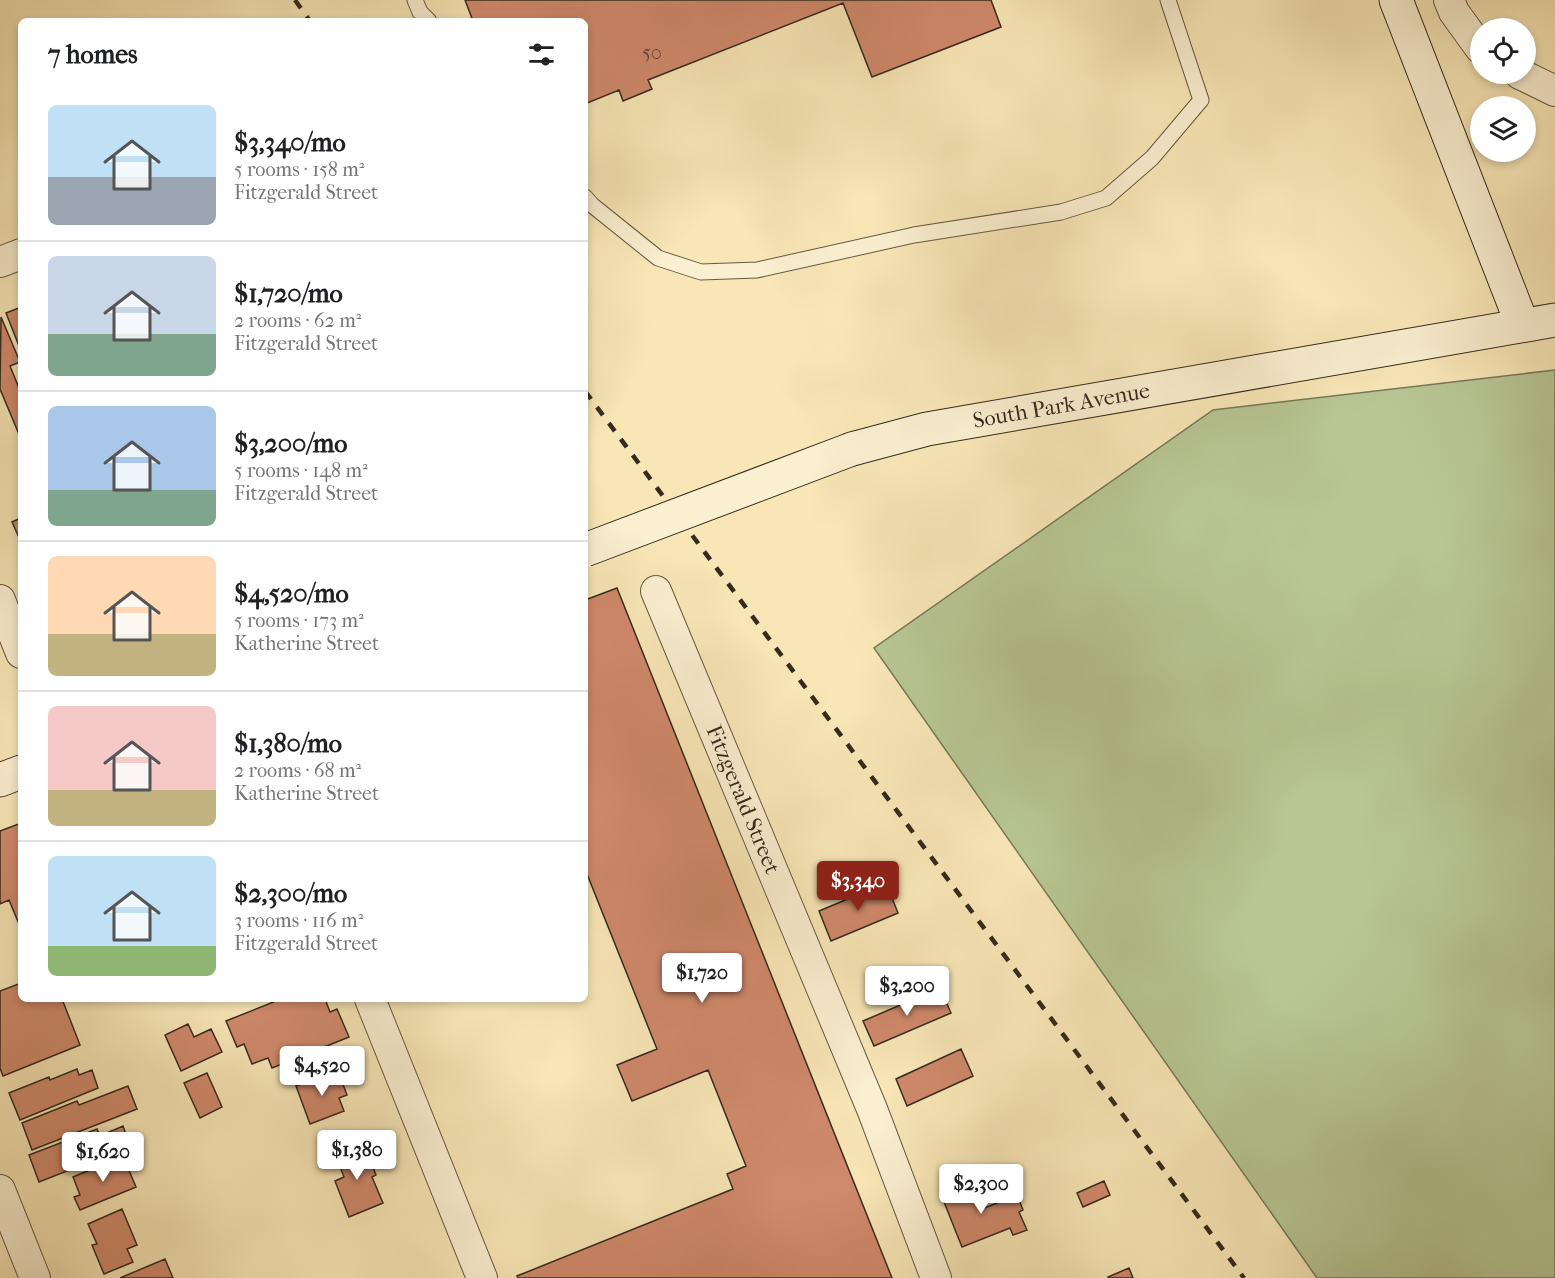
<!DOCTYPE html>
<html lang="en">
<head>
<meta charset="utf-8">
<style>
	body { margin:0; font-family:"IM FELL French Canon",serif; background:#f6f6f6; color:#202124; height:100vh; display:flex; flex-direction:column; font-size:22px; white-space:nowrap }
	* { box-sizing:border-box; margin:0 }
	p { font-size:20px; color:#757577 }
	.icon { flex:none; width:33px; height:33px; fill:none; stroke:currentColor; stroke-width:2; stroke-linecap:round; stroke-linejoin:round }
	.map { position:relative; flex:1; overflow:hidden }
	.details { position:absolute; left:18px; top:18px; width:570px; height:984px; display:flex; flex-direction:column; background:#fff; border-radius:9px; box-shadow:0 3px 9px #0003 }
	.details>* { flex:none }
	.fabs { position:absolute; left:1470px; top:18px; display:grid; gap:12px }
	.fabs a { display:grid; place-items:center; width:66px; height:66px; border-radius:50%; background:#fff; box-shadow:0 3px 9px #0003; font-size:30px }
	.price { position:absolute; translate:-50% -51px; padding:0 14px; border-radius:6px; background:#fff; color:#222; font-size:20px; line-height:39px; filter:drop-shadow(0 2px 3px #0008) }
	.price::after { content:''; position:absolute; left:50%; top:36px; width:18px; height:14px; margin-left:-9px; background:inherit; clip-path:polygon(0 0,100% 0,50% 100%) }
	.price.active { background:#8f2418; color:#fff }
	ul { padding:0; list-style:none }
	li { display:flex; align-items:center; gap:18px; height:150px; padding:0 30px }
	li+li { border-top:2px solid #e0e0e0 }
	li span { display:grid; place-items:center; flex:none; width:168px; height:120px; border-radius:9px; color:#555 }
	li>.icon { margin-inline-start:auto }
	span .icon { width:72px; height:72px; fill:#fffc; stroke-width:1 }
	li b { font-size:26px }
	h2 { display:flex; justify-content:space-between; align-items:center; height:72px; padding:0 30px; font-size:26px }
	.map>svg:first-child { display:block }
	.green { fill:#b7c693; stroke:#767858; stroke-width:1.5 }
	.building { fill:#cf896b; stroke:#342a1d; stroke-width:1.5 }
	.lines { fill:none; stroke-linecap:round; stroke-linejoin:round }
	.lane-casing { stroke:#655943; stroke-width:17 }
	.street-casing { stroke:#655943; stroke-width:32 }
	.secondary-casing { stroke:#342a1d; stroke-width:35 }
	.lane { stroke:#faefd0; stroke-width:15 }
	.street { stroke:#faefd0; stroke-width:30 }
	.secondary { stroke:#faefd0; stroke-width:33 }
	.rail { stroke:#342a1d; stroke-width:4.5; stroke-dasharray:10 10; stroke-linecap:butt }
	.secondary-bridge-casing { stroke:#342a1d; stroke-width:35; stroke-linecap:butt }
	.secondary-bridge { stroke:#faefd0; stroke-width:33 }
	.labels { text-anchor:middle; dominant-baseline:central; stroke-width:5; stroke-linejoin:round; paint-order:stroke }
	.number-label { font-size:20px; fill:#5b4230 }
	.street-label { font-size:22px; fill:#342a1d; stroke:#faefd0 }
</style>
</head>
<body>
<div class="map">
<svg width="1555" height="1278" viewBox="0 0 1555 1278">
	<rect width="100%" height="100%" fill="#f8e6b6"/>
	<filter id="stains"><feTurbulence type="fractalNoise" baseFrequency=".00333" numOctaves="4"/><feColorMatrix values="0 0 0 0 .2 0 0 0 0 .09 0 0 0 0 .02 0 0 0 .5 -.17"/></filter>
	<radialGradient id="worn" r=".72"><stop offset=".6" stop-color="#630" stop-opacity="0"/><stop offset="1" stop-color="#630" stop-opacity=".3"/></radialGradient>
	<!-- green -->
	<path class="green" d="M1555,370V1278H1317L874,648L1213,410Z"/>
	<!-- building -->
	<path class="building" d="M465,0H991L1001,27L872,77L843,3L648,80L652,89L623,101L619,90L585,104V21H473Z
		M21,307V351L6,313Z
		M1,317L20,362L10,366L21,393V439L0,389Z
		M21,518V542L12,522Z
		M617,588L892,1278H518L517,1276L733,1189L727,1174L746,1166L708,1070L632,1101L617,1065L657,1049L585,869V600Z
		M21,823V923L19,924L9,900L0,904V831Z
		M886,883L898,913L831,941L819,911Z
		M21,983V999H62L80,1045L3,1076L0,1068V991Z
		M940,988L951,1013L874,1046L863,1021Z
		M281,999H325L330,1012L337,1009L349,1037L272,1068L268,1058L252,1064L244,1044L237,1047L226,1021Z
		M188,1024L194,1037L211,1029L222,1052L181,1071L165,1035Z
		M961,1049L973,1076L907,1106L896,1079Z
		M77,1069L79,1075L92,1070L98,1088L20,1120L9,1093L49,1077L50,1080Z
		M338,1071L347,1095L339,1098L344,1111L310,1124L296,1086Z
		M207,1073L222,1107L200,1118L184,1083Z
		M128,1086L137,1109L32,1150L22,1123L77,1101L79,1105Z
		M123,1126L130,1146L39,1182L29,1155L97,1129L100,1136Z
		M363,1143L376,1175L372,1177L383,1203L349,1217L335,1181L344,1177L335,1154Z
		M123,1156L136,1187L80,1210L74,1197L80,1195L73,1177Z
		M971,1180L982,1209L1017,1195L1023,1210L1019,1212L1027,1230L1013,1235L1010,1228L962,1247L940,1192Z
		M1104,1181L1110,1195L1083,1207L1077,1193Z
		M122,1209L137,1245L127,1249L133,1262L104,1274L92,1245L97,1244L88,1224Z
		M165,1259L173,1278H120Z
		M1129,1268L1133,1278H1108V1277Z"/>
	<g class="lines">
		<defs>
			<path id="lane" d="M415,0L420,12L429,21
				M585,197L592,205L658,258L701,272L757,270L914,235L1061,212L1106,198L1152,158L1201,100L1168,0"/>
			<g id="street">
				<path d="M1449,0L1454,12L1480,48"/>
				<path d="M1520,74L1555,91"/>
				<path d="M0,262L21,254"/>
				<path id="s1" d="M656,591L872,1109L936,1278"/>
				<path d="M0,600L21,653"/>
				<path d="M370,999L482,1278"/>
				<path d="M0,1190L35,1278"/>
			</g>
			<g id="secondary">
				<path d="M1396,0L1522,324"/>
				<path id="s2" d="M852,449L927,429L1555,320"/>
				<path d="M0,780L21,772"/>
			</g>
		</defs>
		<!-- lane casing -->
		<use href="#lane" class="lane-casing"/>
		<!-- street casing -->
		<use href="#street" class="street-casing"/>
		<!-- secondary casing -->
		<use href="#secondary" class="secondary-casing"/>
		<!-- lane -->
		<use href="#lane" class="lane"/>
		<!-- street -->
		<use href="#street" class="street"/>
		<!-- secondary -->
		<use href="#secondary" class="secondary"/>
		<!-- rail -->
		<path class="rail" d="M295,0L310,21
			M585,391L1244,1278"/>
		<defs>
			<path id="secondary-bridge" d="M585,550L852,449"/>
		</defs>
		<!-- secondary-bridge casing -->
		<use href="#secondary-bridge" class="secondary-bridge-casing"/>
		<!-- secondary-bridge -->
		<use href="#secondary-bridge" class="secondary-bridge"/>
	</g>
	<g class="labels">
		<!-- number labels -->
		<g class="number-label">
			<text x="652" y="52">50</text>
		</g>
		<!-- street labels -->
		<g class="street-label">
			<text stroke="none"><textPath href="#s2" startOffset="214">South Park Avenue</textPath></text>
			<text stroke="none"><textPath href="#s1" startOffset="226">Fitzgerald Street</textPath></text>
		</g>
	</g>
	<rect width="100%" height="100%" filter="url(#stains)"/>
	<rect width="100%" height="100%" fill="url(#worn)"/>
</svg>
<div class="fabs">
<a><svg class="icon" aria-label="locate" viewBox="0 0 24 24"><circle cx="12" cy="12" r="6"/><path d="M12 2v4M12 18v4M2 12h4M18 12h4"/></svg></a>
<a><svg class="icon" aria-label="layers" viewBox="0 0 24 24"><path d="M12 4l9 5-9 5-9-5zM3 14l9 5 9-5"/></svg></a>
</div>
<b class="price active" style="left:858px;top:912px">$3,340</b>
<b class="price" style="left:702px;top:1004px">$1,720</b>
<b class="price" style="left:907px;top:1017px">$3,200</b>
<b class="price" style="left:322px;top:1097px">$4,520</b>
<b class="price" style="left:357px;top:1181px">$1,380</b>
<b class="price" style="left:103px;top:1183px">$1,620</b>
<b class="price" style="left:981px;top:1215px">$2,300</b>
<section class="details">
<h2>7 homes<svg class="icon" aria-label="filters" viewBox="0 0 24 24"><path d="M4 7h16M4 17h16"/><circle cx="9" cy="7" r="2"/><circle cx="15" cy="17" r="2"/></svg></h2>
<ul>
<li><span style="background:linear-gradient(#bfe0f5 60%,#9aa5b1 0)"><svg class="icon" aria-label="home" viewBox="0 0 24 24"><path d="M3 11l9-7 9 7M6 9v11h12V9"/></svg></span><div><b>$3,340/mo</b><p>5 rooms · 158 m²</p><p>Fitzgerald Street</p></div></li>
<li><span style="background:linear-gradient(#c9d6e8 65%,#7fa58c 0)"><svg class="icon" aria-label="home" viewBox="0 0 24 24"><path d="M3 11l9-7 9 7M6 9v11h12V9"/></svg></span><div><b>$1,720/mo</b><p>2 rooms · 62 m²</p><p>Fitzgerald Street</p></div></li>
<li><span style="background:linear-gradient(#a9c7e8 70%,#7fa58c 0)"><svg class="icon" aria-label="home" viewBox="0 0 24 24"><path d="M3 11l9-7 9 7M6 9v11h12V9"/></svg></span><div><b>$3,200/mo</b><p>5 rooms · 148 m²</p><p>Fitzgerald Street</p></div></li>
<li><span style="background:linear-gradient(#ffd9b3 65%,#c2b280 0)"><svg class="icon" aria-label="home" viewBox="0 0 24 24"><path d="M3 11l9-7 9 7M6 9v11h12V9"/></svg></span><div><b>$4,520/mo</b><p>5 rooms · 173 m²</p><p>Katherine Street</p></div></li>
<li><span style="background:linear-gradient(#f6c9c9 70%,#c2b280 0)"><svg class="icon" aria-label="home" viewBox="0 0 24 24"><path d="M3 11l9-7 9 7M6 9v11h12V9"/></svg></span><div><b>$1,380/mo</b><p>2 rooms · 68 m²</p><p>Katherine Street</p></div></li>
<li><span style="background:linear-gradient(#bfe0f5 75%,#8fb573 0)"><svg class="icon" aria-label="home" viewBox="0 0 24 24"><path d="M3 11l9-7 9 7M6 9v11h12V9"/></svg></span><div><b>$2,300/mo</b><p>3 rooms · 116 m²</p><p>Fitzgerald Street</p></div></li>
</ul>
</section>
</div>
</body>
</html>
